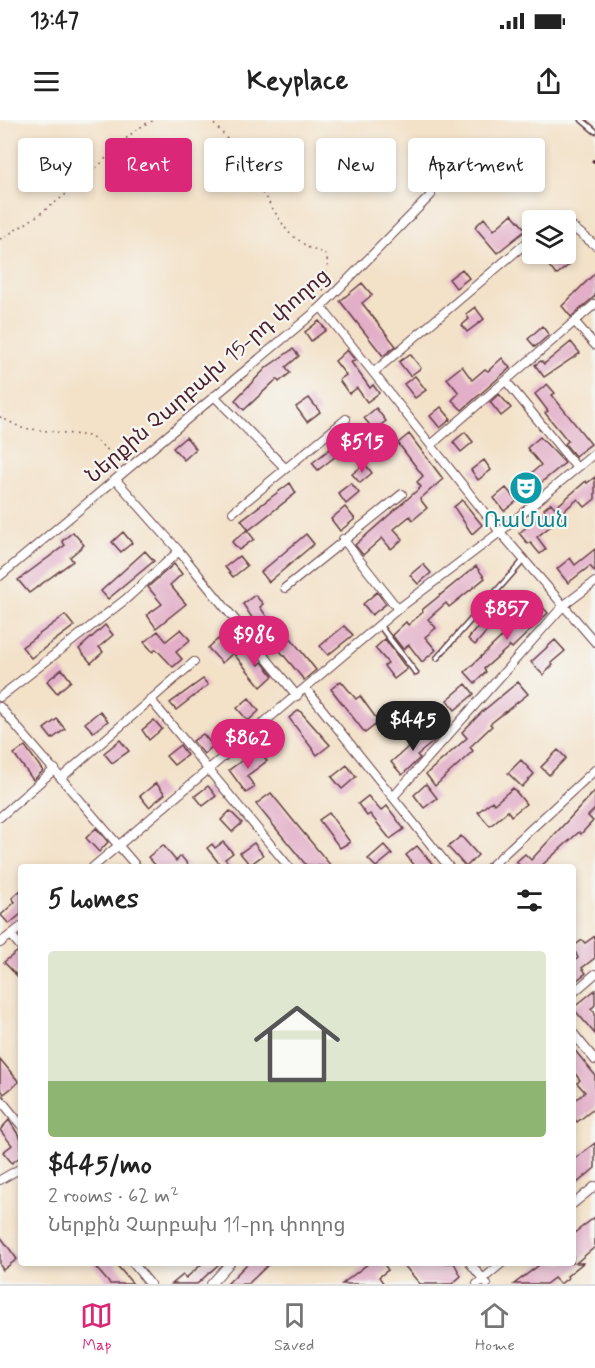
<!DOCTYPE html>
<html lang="en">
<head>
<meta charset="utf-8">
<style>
	body { margin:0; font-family:Mynerve,"Noto Sans Armenian",sans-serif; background:#f2f2f2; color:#222; height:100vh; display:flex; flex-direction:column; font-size:22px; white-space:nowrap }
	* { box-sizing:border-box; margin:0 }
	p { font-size:20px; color:#767676 }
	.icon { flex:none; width:33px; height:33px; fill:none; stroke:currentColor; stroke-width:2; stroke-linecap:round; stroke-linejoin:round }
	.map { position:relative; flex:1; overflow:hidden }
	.details { position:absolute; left:18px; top:744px; width:558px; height:402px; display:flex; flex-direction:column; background:#fff; border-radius:6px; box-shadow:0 3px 9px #0003 }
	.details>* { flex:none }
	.top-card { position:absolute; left:18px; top:18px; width:560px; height:54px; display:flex; gap:12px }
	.controls { position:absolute; left:522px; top:90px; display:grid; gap:12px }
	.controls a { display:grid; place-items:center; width:54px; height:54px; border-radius:6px; background:#fff; box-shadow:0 3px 9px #0003; font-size:30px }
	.price { position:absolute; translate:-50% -51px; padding:0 14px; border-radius:21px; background:#db2777; color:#fff; font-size:20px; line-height:39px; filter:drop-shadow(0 2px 3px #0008) }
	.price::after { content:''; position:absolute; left:50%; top:36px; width:18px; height:14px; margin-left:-9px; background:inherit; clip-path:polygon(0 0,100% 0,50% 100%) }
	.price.on { background:#222; color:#fff }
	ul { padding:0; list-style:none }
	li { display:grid; align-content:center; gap:12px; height:318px; padding:0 30px }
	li+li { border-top:2px solid #e0e0e0 }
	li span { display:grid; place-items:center; height:186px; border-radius:6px; color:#555 }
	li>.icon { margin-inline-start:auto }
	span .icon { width:108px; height:108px; fill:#fffc; stroke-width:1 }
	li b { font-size:26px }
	h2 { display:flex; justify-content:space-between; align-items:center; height:72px; padding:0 30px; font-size:26px }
	.pill { padding:0 21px; border-radius:6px; background:#fff; box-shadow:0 3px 9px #0003; font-size:21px; line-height:54px }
	.pill.on { background:#db2777; color:#fff }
	.status { display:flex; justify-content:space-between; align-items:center; height:42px; padding:0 30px; background:#fff; direction:ltr }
	.status svg { height:16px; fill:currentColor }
	header { display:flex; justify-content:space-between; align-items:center; height:78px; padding:0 30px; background:#fff; font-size:27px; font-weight:700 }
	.tabs { display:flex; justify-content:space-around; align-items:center; height:84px; border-top:2px solid #e0e0e0; background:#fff; font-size:16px; color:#767676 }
	.tabs a { display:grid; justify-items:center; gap:3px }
	.tabs .on { color:#db2777 }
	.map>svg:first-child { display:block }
	.building { fill:#e2aec8 }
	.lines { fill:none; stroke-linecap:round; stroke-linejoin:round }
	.service-casing { stroke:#633c43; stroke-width:7 }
	.minor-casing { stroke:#633c43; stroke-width:10 }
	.path { stroke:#633c43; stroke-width:1.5; stroke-dasharray:1.5 4.5; stroke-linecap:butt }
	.service { stroke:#fff; stroke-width:4 }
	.minor { stroke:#fff; stroke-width:8 }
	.rail { stroke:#4a1f2b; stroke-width:3; stroke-dasharray:9 4.5; stroke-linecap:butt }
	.labels { text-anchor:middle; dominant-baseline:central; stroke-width:4.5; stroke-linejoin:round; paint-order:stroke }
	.street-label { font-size:21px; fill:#4a1f2b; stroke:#f6f6f2 }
	.culture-label { font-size:21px; fill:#0d838f; stroke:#f6f6f2 }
</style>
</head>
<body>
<div class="status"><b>13:47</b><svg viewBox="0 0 49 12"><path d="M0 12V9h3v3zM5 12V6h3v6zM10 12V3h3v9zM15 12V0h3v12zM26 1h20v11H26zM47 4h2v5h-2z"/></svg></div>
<header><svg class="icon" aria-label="menu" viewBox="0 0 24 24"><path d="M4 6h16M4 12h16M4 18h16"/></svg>Keyplace<svg class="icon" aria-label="share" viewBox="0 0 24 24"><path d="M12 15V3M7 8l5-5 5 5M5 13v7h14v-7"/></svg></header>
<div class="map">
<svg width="595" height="1164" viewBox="0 0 595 1164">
	<rect width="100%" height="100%" fill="#f6f6f2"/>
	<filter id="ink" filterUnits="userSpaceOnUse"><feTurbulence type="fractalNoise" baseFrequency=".0167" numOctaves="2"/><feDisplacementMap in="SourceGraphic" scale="12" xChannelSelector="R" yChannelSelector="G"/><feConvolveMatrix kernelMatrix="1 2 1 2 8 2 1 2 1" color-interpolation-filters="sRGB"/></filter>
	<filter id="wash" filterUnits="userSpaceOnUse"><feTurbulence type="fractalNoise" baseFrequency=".008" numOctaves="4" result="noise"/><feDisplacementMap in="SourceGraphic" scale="24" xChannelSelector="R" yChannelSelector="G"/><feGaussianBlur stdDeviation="1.35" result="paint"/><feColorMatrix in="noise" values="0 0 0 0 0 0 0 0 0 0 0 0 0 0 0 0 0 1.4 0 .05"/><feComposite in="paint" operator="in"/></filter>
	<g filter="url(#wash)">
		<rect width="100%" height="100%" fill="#f3e1c8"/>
		<g id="blocks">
			<!-- building -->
			<path class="building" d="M512,94L526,110L497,133L475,107L484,98L494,110Z
				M562,136L569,145L556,155L549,146Z
				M462,149L469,158L456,168L449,159Z
				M595,153V176L571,197L562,186Z
				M362,163L372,175L362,183L396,226L383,236L340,181Z
				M475,187L484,199L467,212L462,205L469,199L466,194Z
				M319,201L326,210L311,221L305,212Z
				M542,206L549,215L535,227L528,219Z
				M571,222L580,233L544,257L535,245L541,241L544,244Z
				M293,229L299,236L286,247L290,253L279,262L277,259L244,290L235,280L267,247Z
				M347,230L355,240L351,242L370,268L373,265L379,273L367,282L357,268L349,274L339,260L346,255L335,241Z
				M410,234L421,248L410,256L399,242Z
				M502,238L510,248L462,290L452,280L459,273L447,258L462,246L472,260L485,249L488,251Z
				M415,256L426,270L415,278L404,264Z
				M547,264L555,273L552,275L591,324L575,336L565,324L568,321L545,293L548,291L535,274Z
				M499,274L511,288L501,296L490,282Z
				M309,278L320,292L307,302L296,287Z
				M441,287L451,299L440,308L430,296Z
				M376,288L386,301L374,310L364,298Z
				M465,312L473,322L461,332L453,322Z
				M409,314L443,359L420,379L427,388L413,400L410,396L394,409L403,419L391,429L382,418L363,435L355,425L421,367L417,362L423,356L398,323Z
				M186,317L196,329L184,340L173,328Z
				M540,317L565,343L538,365L529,355L541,345L527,328Z
				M344,318L350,325L318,350L312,343Z
				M484,340L491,350L478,360L471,350Z
				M365,344L372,353L360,363L352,354Z
				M595,357V379L585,387L578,379L560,394L562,397L537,417L546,429L540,434L530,422L528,424L519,413L546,392L544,389L551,383L555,388L586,361L587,363Z
				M290,363L296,373L249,410L241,400Z
				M351,363L359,373L346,384L338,373Z
				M506,368L517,381L504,391L494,378Z
				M462,380L482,405L472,414L454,387Z
				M345,387L355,399L340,411L331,399Z
				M247,410L254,419L239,430L232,422Z
				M73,412L84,425L70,437L73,441L29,473L18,460L65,425L62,421Z
				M123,412L132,423L121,432L112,422Z
				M306,414L314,424L269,462L261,452Z
				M595,429V452L590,446L568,463L557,449L570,438L575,445Z
				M145,431L154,441L108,479L101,471Z
				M239,436L247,446L233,457L225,447Z
				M174,444L182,454L170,465L186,484L156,508L147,495L162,484L148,467Z
				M423,444L431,453L418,464L410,455Z
				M476,446L485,458L449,487L446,483L428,499L436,508L425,517L436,530L422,542L409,525L403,529L392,515L406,502L408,505L423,492L422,490Z
				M377,472L386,484L372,495L363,484Z
				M255,475L263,484L260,487L274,507L279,503L316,550L304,560L262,509L260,510L243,484Z
				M538,482L548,493L512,528L510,526L484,549L486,552L475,563L465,552Z
				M65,495L74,506L31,538L22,527Z
				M480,504L488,510L475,525L468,519Z
				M105,505L113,515L99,527L103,532L91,543L79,529Z
				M344,506L353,515L328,535L320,526Z
				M181,509L190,520L176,532L182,539L173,547L156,529L153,532L144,522L158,511L166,521Z
				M218,519L232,534L222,543L208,528Z
				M385,519L407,549L394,559L384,546L388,543L375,528Z
				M555,520L565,531L551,543L553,545L543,555L531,542Z
				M242,526L259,545L262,542L273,556L261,567L233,533Z
				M62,549L71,561L57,573L47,561Z
				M203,559L208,565L176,590L170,583Z
				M341,561L356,579L360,576L379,602L365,613L331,569Z
				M518,562L528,574L490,604L492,606L470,627L473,631L435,666L426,654L467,618L462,612L483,591Z
				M466,564L474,574L455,590L447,580Z
				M249,578L259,591L248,601L237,588Z
				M299,590L330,625L317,635L289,598Z
				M100,591L108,601L93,612L85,603Z
				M57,599L65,609L52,619L44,609Z
				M154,600L162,609L149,620L142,610Z
				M429,609L437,619L417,635L420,638L402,655L391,642Z
				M203,614L213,626L204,634L193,621Z
				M120,620L129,631L112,643L104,633Z
				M180,625L187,635L174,645L166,636Z
				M25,626L43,651L33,660L14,634Z
				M258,629L267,641L247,656L255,667L246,673L229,650Z
				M558,630L566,638L549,655L541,647Z
				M521,640L534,654L522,667L508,653Z
				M347,645L356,657L342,669L332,657Z
				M156,663L165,674L149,687L140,676Z
				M426,664L437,678L424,688L414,675Z
				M208,666L216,676L203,686L195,676Z
				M513,668L526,684L511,696L508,691L490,706L478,692L492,681L494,684Z
				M595,671V689L588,696L593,701L581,714L579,712L540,747H522L516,742L525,734L531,740Z
				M271,673L292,699L332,747L306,745L278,711L256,684Z
				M368,676L381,691L387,686L404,709L390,719L370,694L367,696L358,684Z
				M230,691L242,703L232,712L221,700Z
				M329,693L350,722L340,728L319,700Z
				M96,708L108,722L99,732L86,718Z
				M461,716L478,735L466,747L448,727Z
				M223,722L233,733L225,739L232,747H222L207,728L212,724L215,728Z
				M254,723L263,735L250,745L240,733Z
				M163,725L176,741L181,736L190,747H157L148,737Z
				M384,725L392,734L376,747L368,739Z
				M417,726L435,747H416L406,735Z
				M21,770V794L9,804L1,795L15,782L12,778Z
				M595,816V838L582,848L586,853L573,863V842L578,838L573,827L582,820L585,823Z
				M17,832L21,836V860L4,842Z
				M595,870V885L591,889L595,893V914L573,888Z
				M573,928L595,955V988L577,1002L573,997V982L585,972L577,963L580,960L573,951Z
				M0,939L19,962L4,974L0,968Z
				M9,1000L21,1019V1036L12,1043L3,1032L12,1025L0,1010Z
				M595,1023V1048L577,1063L573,1059V1040Z
				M595,1097V1127L576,1143H583L567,1156L568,1158L560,1164L554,1158L546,1164H514L542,1143H573V1114Z
				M0,1116L17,1139L3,1150L0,1145Z
				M92,1143H115L133,1164H110Z
				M203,1143H220L197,1164H172L183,1155L186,1158Z
				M248,1143H270L248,1164H227Z
				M369,1143H383L388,1150L379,1157L384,1164H342Z
				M402,1143H454L461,1156L452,1164H420Z"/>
		</g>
	</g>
	<g filter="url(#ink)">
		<use href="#blocks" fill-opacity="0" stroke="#633c43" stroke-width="1.5"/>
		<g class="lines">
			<defs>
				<path id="service" d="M582,0L595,11
					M380,506L416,553
					M437,538L524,440"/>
				<path id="minor" d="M554,100H564
					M566,102L595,125
					M321,187L500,412L595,522
					M575,202L595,225
					M374,252L532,118
					M506,261L577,348
					M214,276L285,348
					M432,324L595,184
					M116,360L179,431L297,576
					M233,392L346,299
					M343,419L398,489
					M0,456L321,187L431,75
					M285,468L402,374
					M306,569L449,747
					M0,577L126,479L179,431
					M150,579L289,747
					M0,587L137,747
					M61,658L194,542
					M393,677L563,486L595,462
					M0,697L55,649
					M93,747L398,489L500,412L595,333
					M490,747L595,650
					M11,815L21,827
					M0,823L21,807
					M573,873L595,854
					M573,913L595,940
					M0,979L21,1005
					M0,1060L21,1048
					M573,1084L595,1066
					M133,1143L150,1164
					M470,1143L487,1164
					M211,1164L230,1143
					M477,1164L502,1143"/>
			</defs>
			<!-- service casing -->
			<use href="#service" class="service-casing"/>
			<!-- minor casing -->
			<use href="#minor" class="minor-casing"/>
			<!-- path -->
			<path class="path" d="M210,0L225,16L288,112L309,128L325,134L328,143L323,171
				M0,119C31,102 61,79 88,56C106,40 132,6 156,0
				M0,297L22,308L90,316L123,342"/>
			<!-- service -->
			<use href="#service" class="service"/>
			<!-- minor -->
			<use href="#minor" class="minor"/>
			<!-- rail -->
			<path class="rail" d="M592,40L595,42"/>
		</g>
	</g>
	<!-- icons -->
	<defs>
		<symbol id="theatre-disc" viewBox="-11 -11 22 22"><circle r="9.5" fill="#0f9aa8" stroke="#f6f6f2"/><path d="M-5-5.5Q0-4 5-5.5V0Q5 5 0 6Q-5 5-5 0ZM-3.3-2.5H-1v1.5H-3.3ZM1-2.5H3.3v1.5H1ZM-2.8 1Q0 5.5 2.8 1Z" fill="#fff"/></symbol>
	</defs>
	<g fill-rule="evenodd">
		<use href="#theatre-disc" x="507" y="349" width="38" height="38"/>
	</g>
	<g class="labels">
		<!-- street labels -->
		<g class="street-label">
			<text transform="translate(208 256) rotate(-41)">Ներքին Չարբախ 15-րդ փողոց</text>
		</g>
		<!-- culture labels -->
		<g class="culture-label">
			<text x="526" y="401">ՌաՄան</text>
		</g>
	</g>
</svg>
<div class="controls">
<a><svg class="icon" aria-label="layers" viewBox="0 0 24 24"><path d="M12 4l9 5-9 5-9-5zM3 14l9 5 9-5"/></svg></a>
</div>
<b class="price" style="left:362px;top:354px">$515</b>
<b class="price" style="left:507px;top:521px">$857</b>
<b class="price" style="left:254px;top:547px">$986</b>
<b class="price on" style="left:413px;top:632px">$445</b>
<b class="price" style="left:248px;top:650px">$862</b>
<div class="top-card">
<a class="pill">Buy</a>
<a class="pill on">Rent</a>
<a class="pill">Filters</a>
<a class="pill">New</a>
<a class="pill">Apartment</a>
</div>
<section class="details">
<h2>5 homes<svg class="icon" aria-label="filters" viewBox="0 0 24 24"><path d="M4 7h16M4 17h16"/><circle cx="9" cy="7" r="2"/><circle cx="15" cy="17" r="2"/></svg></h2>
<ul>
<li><span style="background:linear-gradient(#dfe7d0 70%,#8fb573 0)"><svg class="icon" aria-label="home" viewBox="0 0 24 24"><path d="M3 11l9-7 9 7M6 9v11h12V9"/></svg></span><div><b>$445/mo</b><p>2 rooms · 62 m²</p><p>Ներքին Չարբախ 11-րդ փողոց</p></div></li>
</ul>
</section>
</div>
<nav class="tabs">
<a class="on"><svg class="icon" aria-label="map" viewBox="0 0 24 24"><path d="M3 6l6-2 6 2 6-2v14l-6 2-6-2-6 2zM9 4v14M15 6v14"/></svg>Map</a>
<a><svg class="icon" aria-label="saved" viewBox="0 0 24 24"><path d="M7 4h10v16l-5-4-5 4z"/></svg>Saved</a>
<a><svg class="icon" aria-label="home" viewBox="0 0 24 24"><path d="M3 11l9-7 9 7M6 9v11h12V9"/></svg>Home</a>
</nav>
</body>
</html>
